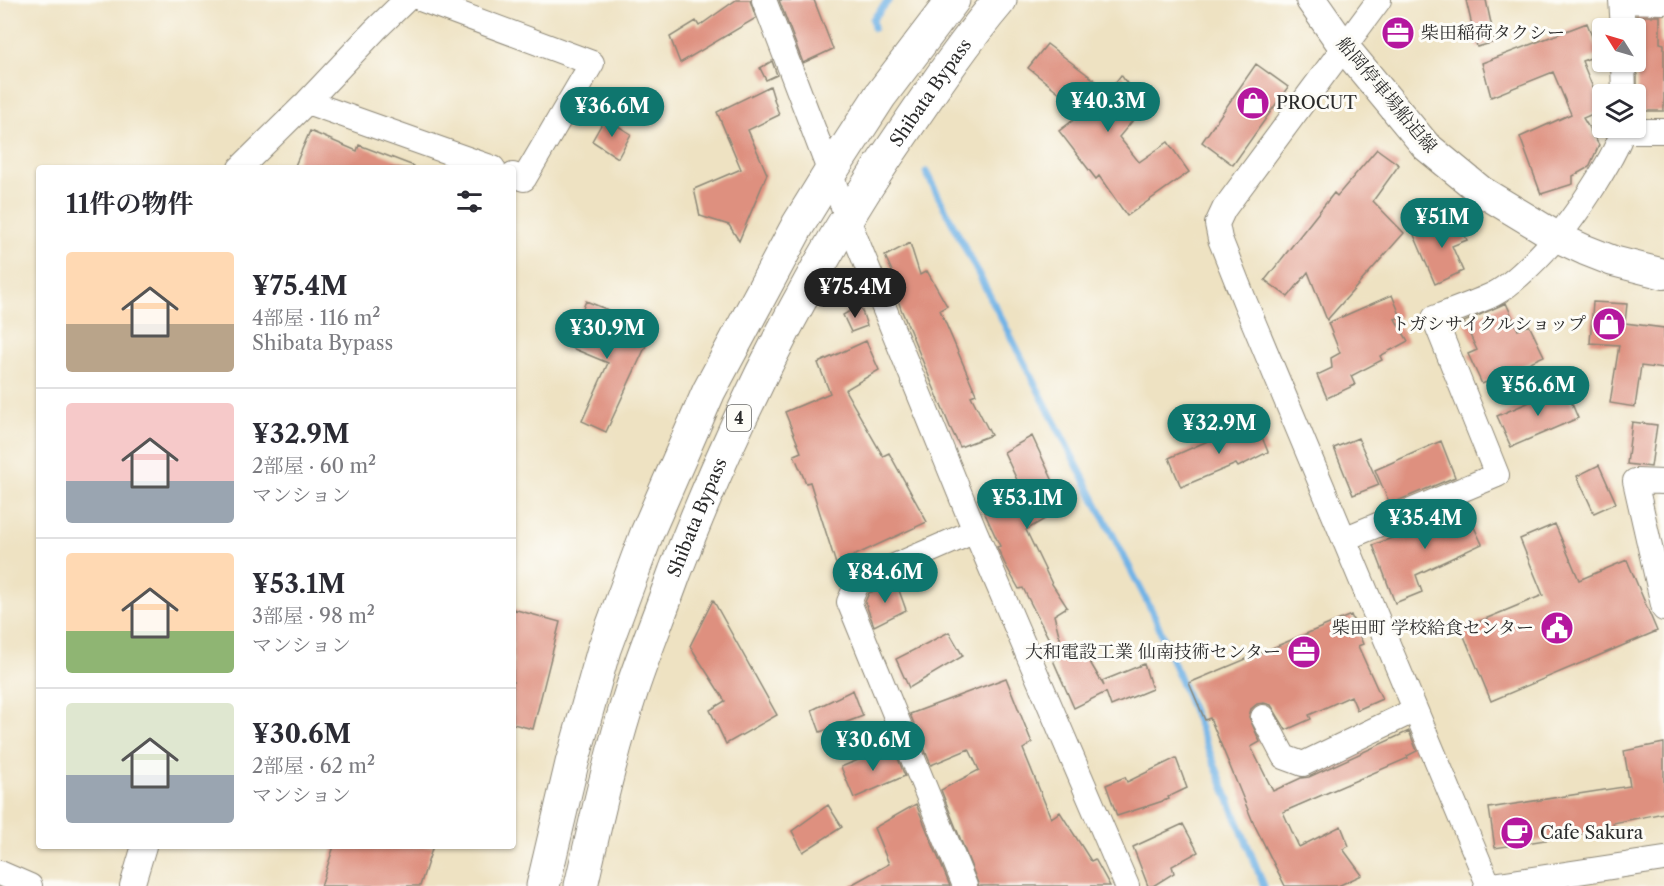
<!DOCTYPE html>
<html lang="ja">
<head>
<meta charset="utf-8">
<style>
	body { margin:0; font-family:"Libre Caslon Text","Noto Serif JP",serif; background:#f7f7f7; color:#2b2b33; height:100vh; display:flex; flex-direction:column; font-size:22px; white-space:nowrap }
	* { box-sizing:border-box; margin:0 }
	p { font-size:20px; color:#7c7c81 }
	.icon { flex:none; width:33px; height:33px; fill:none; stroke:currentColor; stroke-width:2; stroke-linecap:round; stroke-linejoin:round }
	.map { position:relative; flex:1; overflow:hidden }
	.side { position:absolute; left:36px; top:165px; width:480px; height:684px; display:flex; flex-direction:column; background:#fff; border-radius:6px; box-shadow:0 2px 4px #0004 }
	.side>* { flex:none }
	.needle { width:39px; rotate:307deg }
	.fabs { position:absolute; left:1592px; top:18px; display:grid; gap:12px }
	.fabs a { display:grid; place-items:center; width:54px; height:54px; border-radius:6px; background:#fff; box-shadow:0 2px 4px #0004; font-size:30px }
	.price { position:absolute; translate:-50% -51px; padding:0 14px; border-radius:21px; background:#0f766e; color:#fff; font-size:20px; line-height:39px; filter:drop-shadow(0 2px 3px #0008) }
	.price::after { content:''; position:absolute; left:50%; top:36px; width:18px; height:14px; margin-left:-9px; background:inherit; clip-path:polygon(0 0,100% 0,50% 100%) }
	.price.active { background:#222; color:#fff }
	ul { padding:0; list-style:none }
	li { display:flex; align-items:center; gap:18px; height:150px; padding:0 30px }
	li+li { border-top:2px solid #e1e1e2 }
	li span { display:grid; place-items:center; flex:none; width:168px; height:120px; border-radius:6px; color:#555 }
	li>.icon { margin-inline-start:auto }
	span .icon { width:72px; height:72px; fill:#fffc; stroke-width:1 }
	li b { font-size:26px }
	h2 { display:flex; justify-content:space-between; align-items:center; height:72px; padding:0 30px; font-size:26px }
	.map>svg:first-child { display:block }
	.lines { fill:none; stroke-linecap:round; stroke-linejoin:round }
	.stream { stroke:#71b3e6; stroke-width:7 }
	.building { fill:#de907f }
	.minor-casing { stroke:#8c8676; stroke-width:26 }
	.major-casing { stroke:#8c8676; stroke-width:32 }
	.highway-casing { stroke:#8c8676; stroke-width:35 }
	.minor { stroke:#fff; stroke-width:24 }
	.major { stroke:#fff; stroke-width:30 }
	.highway { stroke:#fff; stroke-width:33 }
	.labels { text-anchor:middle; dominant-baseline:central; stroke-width:6; stroke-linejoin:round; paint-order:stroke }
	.shield { fill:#fdfcf7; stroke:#6a6a68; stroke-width:1.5 }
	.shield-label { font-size:16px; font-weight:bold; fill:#2b2b2b }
	.poi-label { font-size:18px; fill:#2b2b2b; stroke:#fdfcf7; text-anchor:start }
	.street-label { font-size:18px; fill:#2b2b2b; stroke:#fdfcf7 }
</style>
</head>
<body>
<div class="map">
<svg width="1664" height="886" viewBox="0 0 1664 886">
	<rect width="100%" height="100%" fill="#fdfcf7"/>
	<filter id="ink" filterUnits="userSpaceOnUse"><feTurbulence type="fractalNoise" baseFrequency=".0167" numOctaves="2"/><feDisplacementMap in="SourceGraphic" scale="12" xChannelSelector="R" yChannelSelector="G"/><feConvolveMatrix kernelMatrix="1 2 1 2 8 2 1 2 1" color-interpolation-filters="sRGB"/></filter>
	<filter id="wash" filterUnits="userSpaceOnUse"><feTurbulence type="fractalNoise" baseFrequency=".008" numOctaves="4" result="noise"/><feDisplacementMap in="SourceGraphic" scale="24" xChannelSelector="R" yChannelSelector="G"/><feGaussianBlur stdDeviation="1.35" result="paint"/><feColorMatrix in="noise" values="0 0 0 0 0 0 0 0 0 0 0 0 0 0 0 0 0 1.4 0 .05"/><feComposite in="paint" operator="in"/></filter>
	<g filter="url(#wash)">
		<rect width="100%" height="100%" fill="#eee2c2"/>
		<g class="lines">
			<!-- stream -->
			<path class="stream" d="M874,28L873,19L889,0
				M926,172L1154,615L1264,886"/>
		</g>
		<g id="blocks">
			<!-- building -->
			<path class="building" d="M736,0H750L756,18L680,63L670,37L696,21L699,26Z
				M779,0H814L833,49L803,63Z
				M1466,0H1486L1495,42L1477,47Z
				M1636,16H1660V43L1664,44V111H1637V62L1635,54Z
				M1587,23L1599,55L1582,61L1602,110L1583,118L1599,145L1589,167L1573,176V184L1541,194L1520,137L1571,114L1553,72L1491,97L1482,63Z
				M1047,44L1109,91L1121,75L1144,107L1119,137L1139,162L1168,142L1189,172L1127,216L1099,176L1096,179L1059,131L1084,112L1028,68Z
				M772,61L777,75L766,80L760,68Z
				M1256,64L1288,87L1233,165L1202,142Z
				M770,86L779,115L748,130L767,174L739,241L729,225L700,216L694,189L741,169L717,112Z
				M605,118L631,134L618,158L592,141Z
				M310,131L357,151L359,145L414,166V168H294Z
				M1377,149L1399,165L1373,201L1404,233L1327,320L1308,272L1288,297L1265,280L1334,193L1337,196Z
				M1456,216L1467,240L1452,246L1463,271L1435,284L1414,235Z
				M910,243L920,275L927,271L947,306L940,310L976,394L971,396L991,435L960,447L950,427L901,309L894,288L899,286L885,256Z
				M1392,295L1401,317L1395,319L1408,341L1380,356L1382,360L1351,376L1355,385L1327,398L1317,375L1332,368L1331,358L1340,353L1328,323Z
				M586,301L608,310L604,318L649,339L606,432L582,421L608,363L567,346Z
				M1593,302L1627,304L1625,323L1664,328V369L1641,366L1635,407L1610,403L1619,345L1590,343Z
				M1506,303L1518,330L1529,325L1544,356L1482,384L1468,354L1477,350L1464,322Z
				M860,305L867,326L851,332L843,315Z
				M866,341L879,370L845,390L883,456L889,453L927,522L836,564L810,482L806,483L794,455L801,452L785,412L830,393L818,363Z
				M1565,387L1578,418L1511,447L1497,416Z
				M1256,422L1268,452L1238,467L1236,464L1181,487L1169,458L1219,436L1220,440Z
				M1632,422L1657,425L1651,467L1627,464Z
				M1032,436L1065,507L1026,530L1052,584L1067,607L1054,615L1063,651L1056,653L1023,588L1019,589L1005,564L997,547L1000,546L978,499L1017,480L1004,452Z
				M1358,438L1379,485L1353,495L1334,448Z
				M1441,441L1455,477L1390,504L1375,470Z
				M1599,465L1616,503L1594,513L1577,476Z
				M1463,504L1482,544L1416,575L1422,592L1395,603L1373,545L1403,534L1402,530Z
				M1555,524L1579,580L1627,560L1657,631L1491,701L1461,629L1543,595L1520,539Z
				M896,582L906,610L874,626L865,602L869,593Z
				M713,600L777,715L726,744L710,710L725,701L690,646Z
				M513,609L560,622L533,729L513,724Z
				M1351,615L1363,644L1358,646L1382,699L1357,710L1351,696L1309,715L1311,719L1286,730L1271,705L1264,703L1257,704L1251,709L1249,717L1260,742L1251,747L1273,791L1301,778L1309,777L1409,731L1417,751L1407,756L1408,758L1283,812L1299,847L1341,826L1349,846L1343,849L1362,875L1338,886H1285L1253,822L1210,718L1205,720L1189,683Z
				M949,632L963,656L909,688L896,659Z
				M1080,645L1104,686L1102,681L1144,664L1152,689L1111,706L1106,692L1074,708L1053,660Z
				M1006,678L1032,743L1023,749L1051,818L1060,812L1091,861L1095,859L1110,886H979L941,790L979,770L969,749L931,765L910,714Z
				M853,690L863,716L820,732L812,710Z
				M1664,743V813L1613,823L1614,829L1495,848L1489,808L1630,786L1624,751Z
				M893,746L905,776L854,798L841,767Z
				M1176,758L1187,788L1168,797L1169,799L1117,816L1106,785L1125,777L1127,782Z
				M916,804L950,886H849L889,864L874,828Z
				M828,805L842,827L803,852L792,831Z
				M1183,824L1198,852L1172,866L1174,873L1153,886H1148L1133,847Z
				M334,846H433L420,886H321Z"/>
		</g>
	</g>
	<g filter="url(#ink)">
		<use href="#blocks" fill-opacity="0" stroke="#8c8676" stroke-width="1.5"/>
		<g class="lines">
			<defs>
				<path id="minor" d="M423,0L592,63L524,179L513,175
					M764,0L847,217L975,531L1127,886
					M1379,0L1224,209L1217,224L1220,239L1245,302L1489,886
					M1621,0L1623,28
					M1621,1L1664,2
					M1623,62L1624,94
					M307,102L493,168
					M1623,131H1664
					M240,168L307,102L375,30L406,0
					M1664,482L1635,481L1664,609
					M1344,539L1497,475L1434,318C1454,310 1476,303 1494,294C1515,283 1540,256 1556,238C1573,220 1620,150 1623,128
					M1263,717L1284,757L1303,764L1415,710
					M0,873L30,886
					M132,886L144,846
					M965,886L849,602L858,582L975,531
					M1486,886L1664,859"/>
				<path id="major" d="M1311,0L1344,47L1426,146L1481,191L1557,237L1585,250L1613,261L1664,274"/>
				<g id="highway">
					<path d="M543,886L572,763L604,649L647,533L709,391L798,225L830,173L880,96L953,0"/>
					<path id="s1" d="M581,886C596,820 611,753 632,689C645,650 661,611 675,572C736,414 809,267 906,128C936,84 966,40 1000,0"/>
				</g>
			</defs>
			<!-- minor casing -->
			<use href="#minor" class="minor-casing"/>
			<!-- major casing -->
			<use href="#major" class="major-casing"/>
			<!-- highway casing -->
			<use href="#highway" class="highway-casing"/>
			<!-- minor -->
			<use href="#minor" class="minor"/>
			<!-- major -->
			<use href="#major" class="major"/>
			<!-- highway -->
			<use href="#highway" class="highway"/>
		</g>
	</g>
	<!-- icons -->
	<defs>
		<symbol id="office-disc" viewBox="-11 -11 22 22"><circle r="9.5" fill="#b5179e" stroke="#fdfcf7"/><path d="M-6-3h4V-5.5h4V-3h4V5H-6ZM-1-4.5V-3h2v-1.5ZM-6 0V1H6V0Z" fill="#fff"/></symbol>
		<symbol id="shop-disc" viewBox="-11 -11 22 22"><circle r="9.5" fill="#b5179e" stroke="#fdfcf7"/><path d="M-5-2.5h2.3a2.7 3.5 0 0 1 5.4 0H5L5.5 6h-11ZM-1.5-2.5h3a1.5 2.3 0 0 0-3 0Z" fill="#fff"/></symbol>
		<symbol id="civic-disc" viewBox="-11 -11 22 22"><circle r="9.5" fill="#b5179e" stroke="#fdfcf7"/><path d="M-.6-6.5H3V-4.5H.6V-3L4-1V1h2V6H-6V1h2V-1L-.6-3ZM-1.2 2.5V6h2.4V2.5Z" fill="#fff"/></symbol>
		<symbol id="cafe-disc" viewBox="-11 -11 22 22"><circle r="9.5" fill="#b5179e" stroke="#fdfcf7"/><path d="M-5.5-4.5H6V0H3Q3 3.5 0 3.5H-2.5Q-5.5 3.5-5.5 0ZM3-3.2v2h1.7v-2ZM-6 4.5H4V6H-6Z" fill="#fff"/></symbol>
	</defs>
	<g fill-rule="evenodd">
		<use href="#office-disc" x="1379" y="14" width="38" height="38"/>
		<use href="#shop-disc" x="1234" y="84" width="38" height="38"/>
		<use href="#shop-disc" x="1590" y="305" width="38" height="38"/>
		<use href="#civic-disc" x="1538" y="609" width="38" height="38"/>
		<use href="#office-disc" x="1285" y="633" width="38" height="38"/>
		<use href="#cafe-disc" x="1498" y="814" width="38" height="38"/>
	</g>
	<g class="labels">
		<!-- shield labels -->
		<rect class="shield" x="727" y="405" width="24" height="26" rx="4.5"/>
		<g class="shield-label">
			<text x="739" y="418">4</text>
		</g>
		<!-- poi labels -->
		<g class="poi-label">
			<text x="1421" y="33">柴田稲荷タクシー</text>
			<text x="1276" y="103">PROCUT</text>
			<text x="1586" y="324" text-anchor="end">トガシサイクルショップ</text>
			<text x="1534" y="628" text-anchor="end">柴田町 学校給食センター</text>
			<text x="1281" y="652" text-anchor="end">大和電設工業 仙南技術センター</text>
			<text x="1540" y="833">Cafe Sakura</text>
		</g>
		<!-- street labels -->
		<g class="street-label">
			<text stroke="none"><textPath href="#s1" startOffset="873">Shibata Bypass</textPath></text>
			<text transform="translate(1387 95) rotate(50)">船岡停車場船迫線</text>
			<text stroke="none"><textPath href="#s1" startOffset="387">Shibata Bypass</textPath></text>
		</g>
	</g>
</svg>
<div class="fabs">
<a><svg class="needle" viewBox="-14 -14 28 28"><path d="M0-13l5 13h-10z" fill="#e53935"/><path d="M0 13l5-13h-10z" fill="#7c7c81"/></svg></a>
<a><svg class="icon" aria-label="layers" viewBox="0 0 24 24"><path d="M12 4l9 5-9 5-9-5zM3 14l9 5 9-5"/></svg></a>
</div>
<b class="price" style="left:1108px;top:133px">¥40.3M</b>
<b class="price" style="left:612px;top:138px">¥36.6M</b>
<b class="price" style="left:1442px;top:249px">¥51M</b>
<b class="price active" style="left:855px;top:319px">¥75.4M</b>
<b class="price" style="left:607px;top:360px">¥30.9M</b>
<b class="price" style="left:1538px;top:417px">¥56.6M</b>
<b class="price" style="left:1219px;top:455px">¥32.9M</b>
<b class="price" style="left:1027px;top:530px">¥53.1M</b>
<b class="price" style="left:1425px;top:550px">¥35.4M</b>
<b class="price" style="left:885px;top:604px">¥84.6M</b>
<b class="price" style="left:873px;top:772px">¥30.6M</b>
<section class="side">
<h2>11件の物件<svg class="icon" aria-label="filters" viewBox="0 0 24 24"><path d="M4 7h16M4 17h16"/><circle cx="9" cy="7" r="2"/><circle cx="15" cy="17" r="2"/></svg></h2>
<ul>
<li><span style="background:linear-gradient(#ffd9b3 60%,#b9a48a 0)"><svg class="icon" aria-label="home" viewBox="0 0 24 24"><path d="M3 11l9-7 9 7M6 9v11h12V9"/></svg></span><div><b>¥75.4M</b><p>4部屋 · 116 m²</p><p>Shibata Bypass</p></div></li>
<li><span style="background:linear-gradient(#f6c9c9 65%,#9aa5b1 0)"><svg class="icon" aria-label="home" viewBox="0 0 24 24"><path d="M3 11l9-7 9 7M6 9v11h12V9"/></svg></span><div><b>¥32.9M</b><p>2部屋 · 60 m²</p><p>マンション</p></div></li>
<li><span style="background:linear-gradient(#ffd9b3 65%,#8fb573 0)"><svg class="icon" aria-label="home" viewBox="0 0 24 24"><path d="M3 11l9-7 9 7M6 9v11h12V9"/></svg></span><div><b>¥53.1M</b><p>3部屋 · 98 m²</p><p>マンション</p></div></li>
<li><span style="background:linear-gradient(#dfe7d0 60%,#9aa5b1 0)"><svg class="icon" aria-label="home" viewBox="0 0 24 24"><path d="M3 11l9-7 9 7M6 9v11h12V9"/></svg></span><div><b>¥30.6M</b><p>2部屋 · 62 m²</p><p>マンション</p></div></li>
</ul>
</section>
</div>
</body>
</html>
